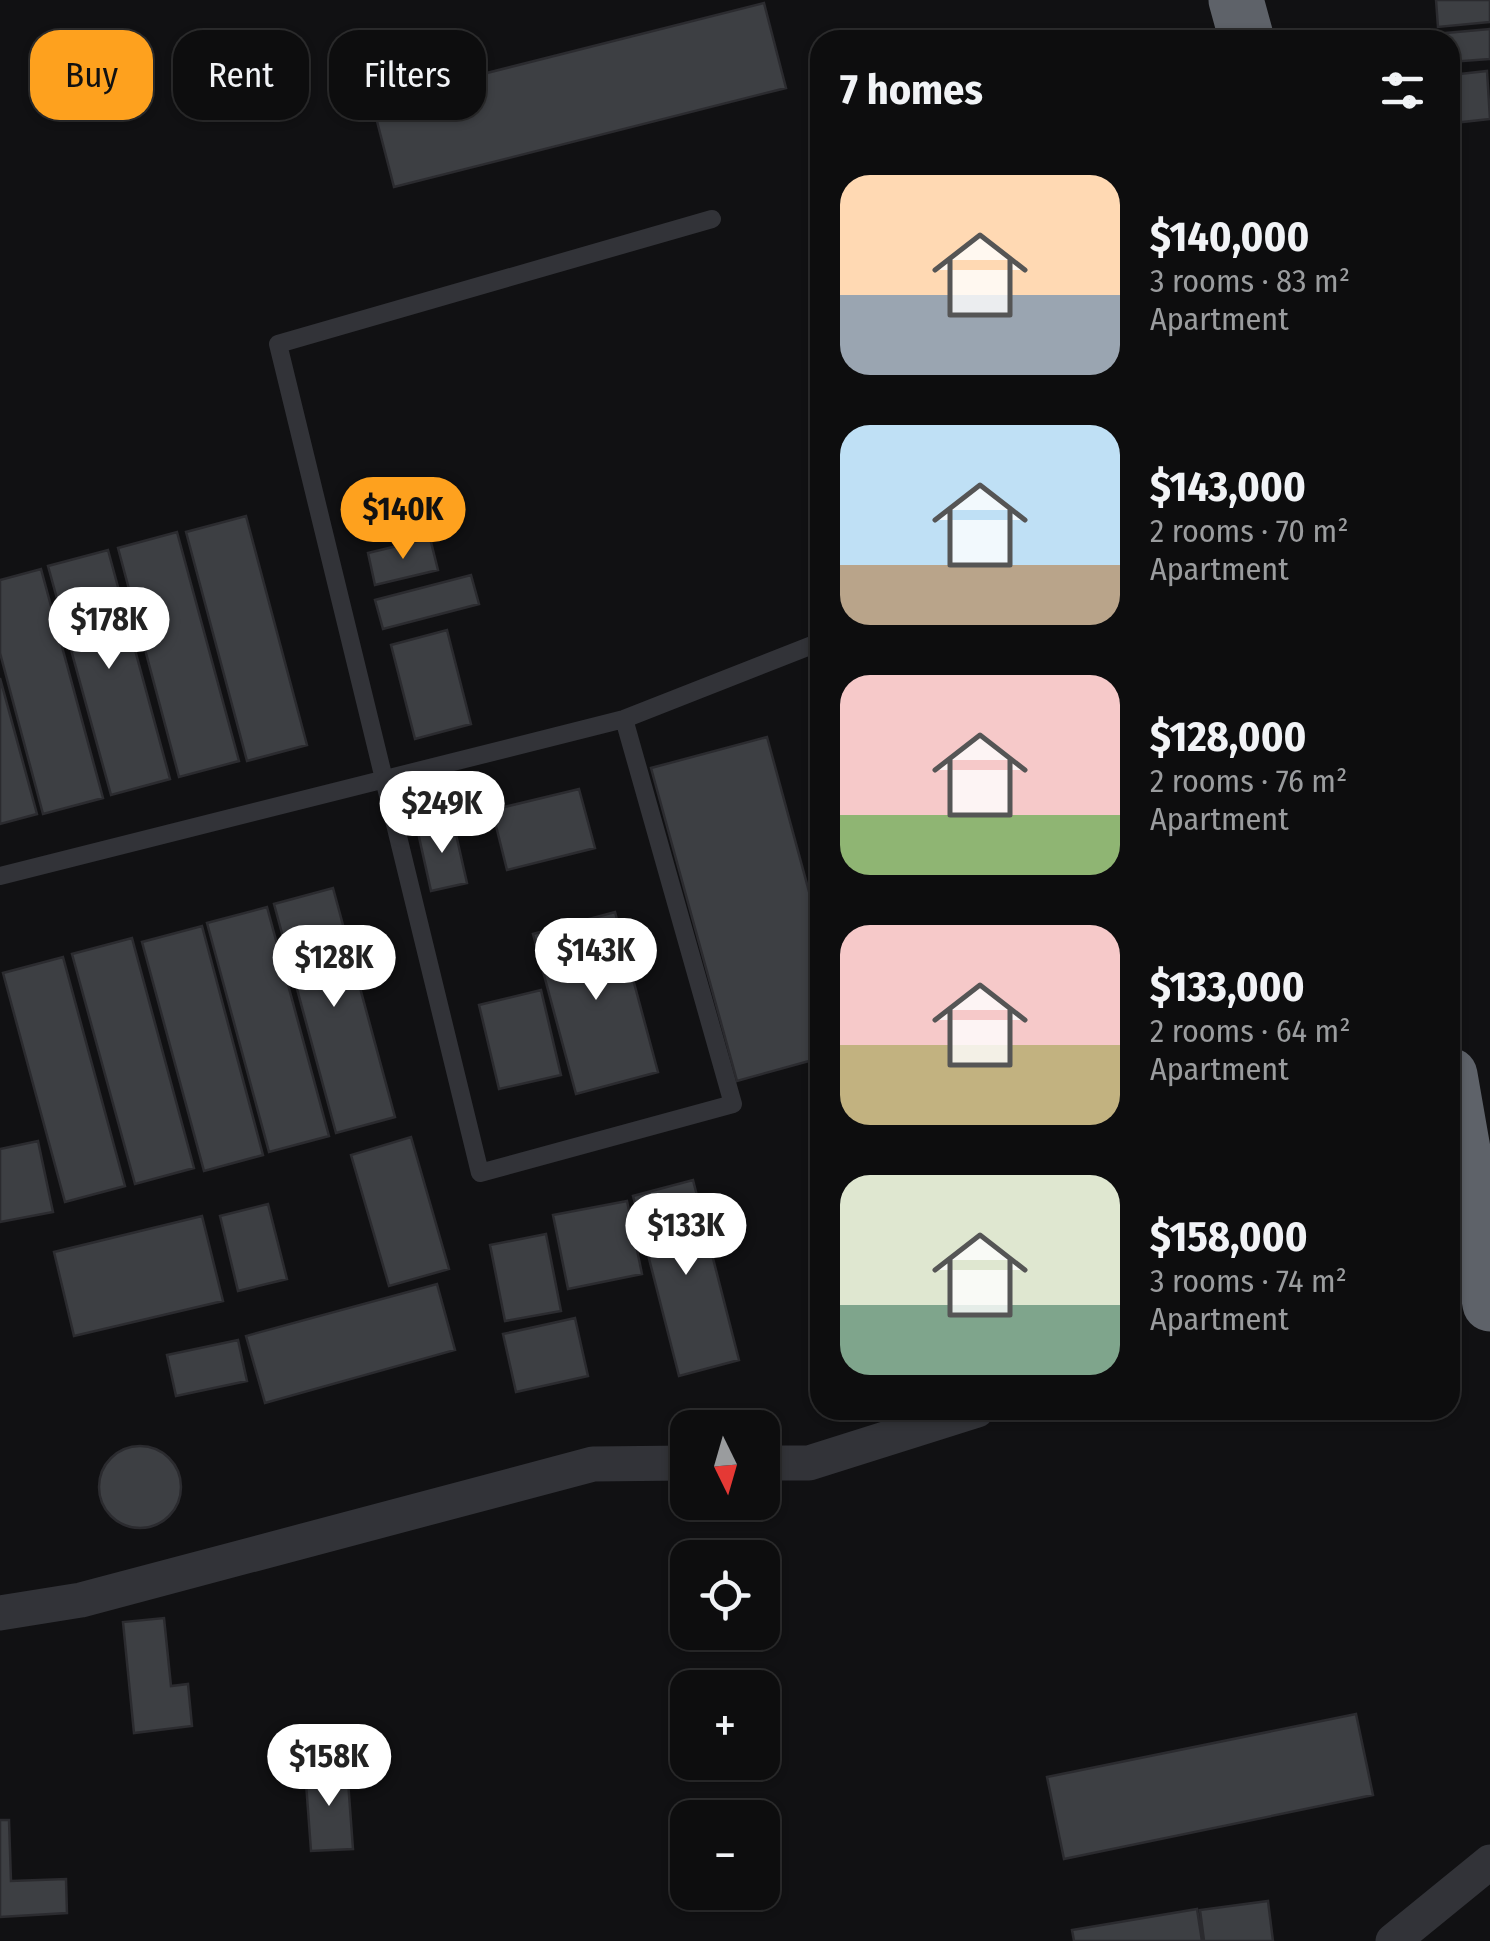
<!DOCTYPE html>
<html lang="en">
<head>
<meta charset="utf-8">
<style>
	body { margin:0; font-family:"Fira Sans Condensed",sans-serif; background:#161617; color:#f1f3f6; height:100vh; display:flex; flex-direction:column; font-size:38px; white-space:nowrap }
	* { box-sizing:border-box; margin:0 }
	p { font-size:32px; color:#9a9c9e }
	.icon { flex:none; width:55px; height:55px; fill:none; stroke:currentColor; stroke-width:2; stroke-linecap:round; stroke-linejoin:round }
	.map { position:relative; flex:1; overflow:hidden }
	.side { position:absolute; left:810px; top:30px; width:650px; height:1390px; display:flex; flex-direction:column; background:#0d0d0e; border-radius:30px; box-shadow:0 2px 8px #0004,0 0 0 2px #2d2d2e }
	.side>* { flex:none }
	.banner { position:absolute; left:30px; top:30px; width:630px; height:90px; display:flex; gap:20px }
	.needle { width:65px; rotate:175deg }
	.fabs { position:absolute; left:670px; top:1410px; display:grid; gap:20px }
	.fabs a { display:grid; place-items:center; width:110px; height:110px; border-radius:20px; background:#0d0d0e; box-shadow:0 2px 8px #0004,0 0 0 2px #2d2d2e; font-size:50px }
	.price { position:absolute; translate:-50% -85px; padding:0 22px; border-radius:35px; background:#fff; color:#222; font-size:32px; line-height:65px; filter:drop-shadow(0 2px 5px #0008) }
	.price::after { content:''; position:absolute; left:50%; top:60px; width:30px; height:22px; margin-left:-15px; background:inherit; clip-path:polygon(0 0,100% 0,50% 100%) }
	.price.active { background:#fea11e; color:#111 }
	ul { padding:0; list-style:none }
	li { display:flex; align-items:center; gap:30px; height:250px; padding:0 30px }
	li span { display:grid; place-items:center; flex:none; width:280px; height:200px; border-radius:30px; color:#555 }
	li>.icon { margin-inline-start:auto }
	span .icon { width:120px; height:120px; fill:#fffc; stroke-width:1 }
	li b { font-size:42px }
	h2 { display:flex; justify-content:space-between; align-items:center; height:120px; padding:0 30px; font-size:42px }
	.tag { padding:0 35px; border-radius:30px; background:#0d0d0e; box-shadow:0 2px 8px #0004,0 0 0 2px #2d2d2e; font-size:35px; line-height:90px }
	.tag.active { background:#fea11e; color:#111 }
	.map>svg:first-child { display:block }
	.building { fill:#3d3f43; stroke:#2b2b2f; stroke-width:2.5 }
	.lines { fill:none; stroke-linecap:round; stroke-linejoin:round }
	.lane { stroke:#323338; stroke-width:18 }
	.street { stroke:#323338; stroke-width:35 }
	.highway { stroke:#5e6269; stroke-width:55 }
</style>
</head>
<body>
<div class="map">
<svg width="1490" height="1941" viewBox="0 0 1490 1941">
	<rect width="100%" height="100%" fill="#111113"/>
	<!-- building -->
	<path class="building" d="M1436,0H1490V22L1438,27Z
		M764,3L786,88L394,187L372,102Z
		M1490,29V59L1450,62V40H1435V34Z
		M1487,71L1490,119L1453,123L1450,75Z
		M246,516L307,745L247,761L186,532Z
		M177,532L239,761L179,777L118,548Z
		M430,538L438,570L375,585L368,553Z
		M108,550L170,779L111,795L48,566Z
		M41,569L103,798L43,814L0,653V580Z
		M471,575L479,604L383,629L375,600Z
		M447,630L471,724L415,739L391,645Z
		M0,678L37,814L0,824Z
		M767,737L820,932V1058L737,1081L651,768Z
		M579,789L595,848L507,870L492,810Z
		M453,821L467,883L431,891L417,828Z
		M333,888L395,1117L336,1133L274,904Z
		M267,907L329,1136L269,1152L207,923Z
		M615,912L658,1072L576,1094L533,934Z
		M202,926L263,1155L204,1171L142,942Z
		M132,938L194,1168L135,1184L72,954Z
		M63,957L125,1186L65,1202L3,973Z
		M541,990L561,1075L499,1089L479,1005Z
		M411,1137L449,1269L389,1286L351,1155Z
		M38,1141L53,1212L0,1222V1149Z
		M820,1162V1199L811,1164Z
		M693,1180L739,1360L679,1376L633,1196Z
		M627,1201L642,1274L568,1289L553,1215Z
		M268,1204L287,1279L238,1291L220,1216Z
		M202,1216L223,1301L74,1336L54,1252Z
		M546,1234L561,1311L505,1321L490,1245Z
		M437,1284L455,1350L265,1403L246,1336Z
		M575,1318L588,1376L516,1392L503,1334Z
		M238,1340L247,1381L176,1396L167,1355Z
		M99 1487a41 41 0 1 1 82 0a41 41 0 1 1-82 0Z
		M164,1618L171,1686L188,1684L192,1726L134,1733L123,1622Z
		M1356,1714L1373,1795L1064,1859L1047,1777Z
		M347,1767L353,1849L311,1851L305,1769Z
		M0,1820H9L11,1881L66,1879L67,1913L0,1917Z
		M1268,1901L1273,1941H1204L1200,1910Z
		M1197,1909L1202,1941H1074L1072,1930Z"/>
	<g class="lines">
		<!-- lane -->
		<path class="lane" d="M624,719L733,1104L480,1173L278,344L712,219
			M0,876L624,719L820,642"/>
		<!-- street -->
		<path class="street" d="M762,1463H809L977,1410
			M0,1613L81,1600L593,1464L688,1463
			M1393,1941L1490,1862"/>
		<!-- highway -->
		<path class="highway" d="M1236,0L1247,40
			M1450,1075L1490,1304"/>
	</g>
</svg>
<div class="fabs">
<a><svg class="needle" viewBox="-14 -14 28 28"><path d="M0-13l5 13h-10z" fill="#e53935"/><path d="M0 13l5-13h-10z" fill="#9a9c9e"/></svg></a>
<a><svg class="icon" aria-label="locate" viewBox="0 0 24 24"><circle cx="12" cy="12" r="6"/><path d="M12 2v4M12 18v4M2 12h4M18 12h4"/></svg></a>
<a>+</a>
<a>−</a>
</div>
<b class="price active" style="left:403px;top:562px">$140K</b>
<b class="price" style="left:109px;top:672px">$178K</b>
<b class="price" style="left:442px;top:856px">$249K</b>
<b class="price" style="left:596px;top:1003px">$143K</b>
<b class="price" style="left:334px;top:1010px">$128K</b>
<b class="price" style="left:686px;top:1278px">$133K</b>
<b class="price" style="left:329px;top:1809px">$158K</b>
<div class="banner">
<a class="tag active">Buy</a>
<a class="tag">Rent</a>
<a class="tag">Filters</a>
</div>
<section class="side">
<h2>7 homes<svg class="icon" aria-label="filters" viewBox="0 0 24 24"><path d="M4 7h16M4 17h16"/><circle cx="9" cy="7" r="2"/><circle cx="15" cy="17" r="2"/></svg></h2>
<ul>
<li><span style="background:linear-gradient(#ffd9b3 60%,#9aa5b1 0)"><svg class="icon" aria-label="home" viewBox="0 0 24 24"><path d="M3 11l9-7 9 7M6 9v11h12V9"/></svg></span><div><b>$140,000</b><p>3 rooms · 83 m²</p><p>Apartment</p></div></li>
<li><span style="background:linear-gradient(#bfe0f5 70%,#b9a48a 0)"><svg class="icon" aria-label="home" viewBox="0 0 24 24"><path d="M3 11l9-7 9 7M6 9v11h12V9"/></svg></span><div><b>$143,000</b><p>2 rooms · 70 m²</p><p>Apartment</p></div></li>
<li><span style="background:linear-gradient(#f6c9c9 70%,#8fb573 0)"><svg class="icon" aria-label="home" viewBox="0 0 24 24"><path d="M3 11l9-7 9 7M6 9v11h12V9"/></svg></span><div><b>$128,000</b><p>2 rooms · 76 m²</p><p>Apartment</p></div></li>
<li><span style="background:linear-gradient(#f6c9c9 60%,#c2b280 0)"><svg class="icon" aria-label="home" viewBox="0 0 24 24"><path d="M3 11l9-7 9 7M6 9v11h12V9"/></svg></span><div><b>$133,000</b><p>2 rooms · 64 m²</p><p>Apartment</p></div></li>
<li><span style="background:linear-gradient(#dfe7d0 65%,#7fa58c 0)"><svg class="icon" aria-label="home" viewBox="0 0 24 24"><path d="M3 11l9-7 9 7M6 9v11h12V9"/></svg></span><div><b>$158,000</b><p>3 rooms · 74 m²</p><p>Apartment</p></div></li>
</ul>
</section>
</div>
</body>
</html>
